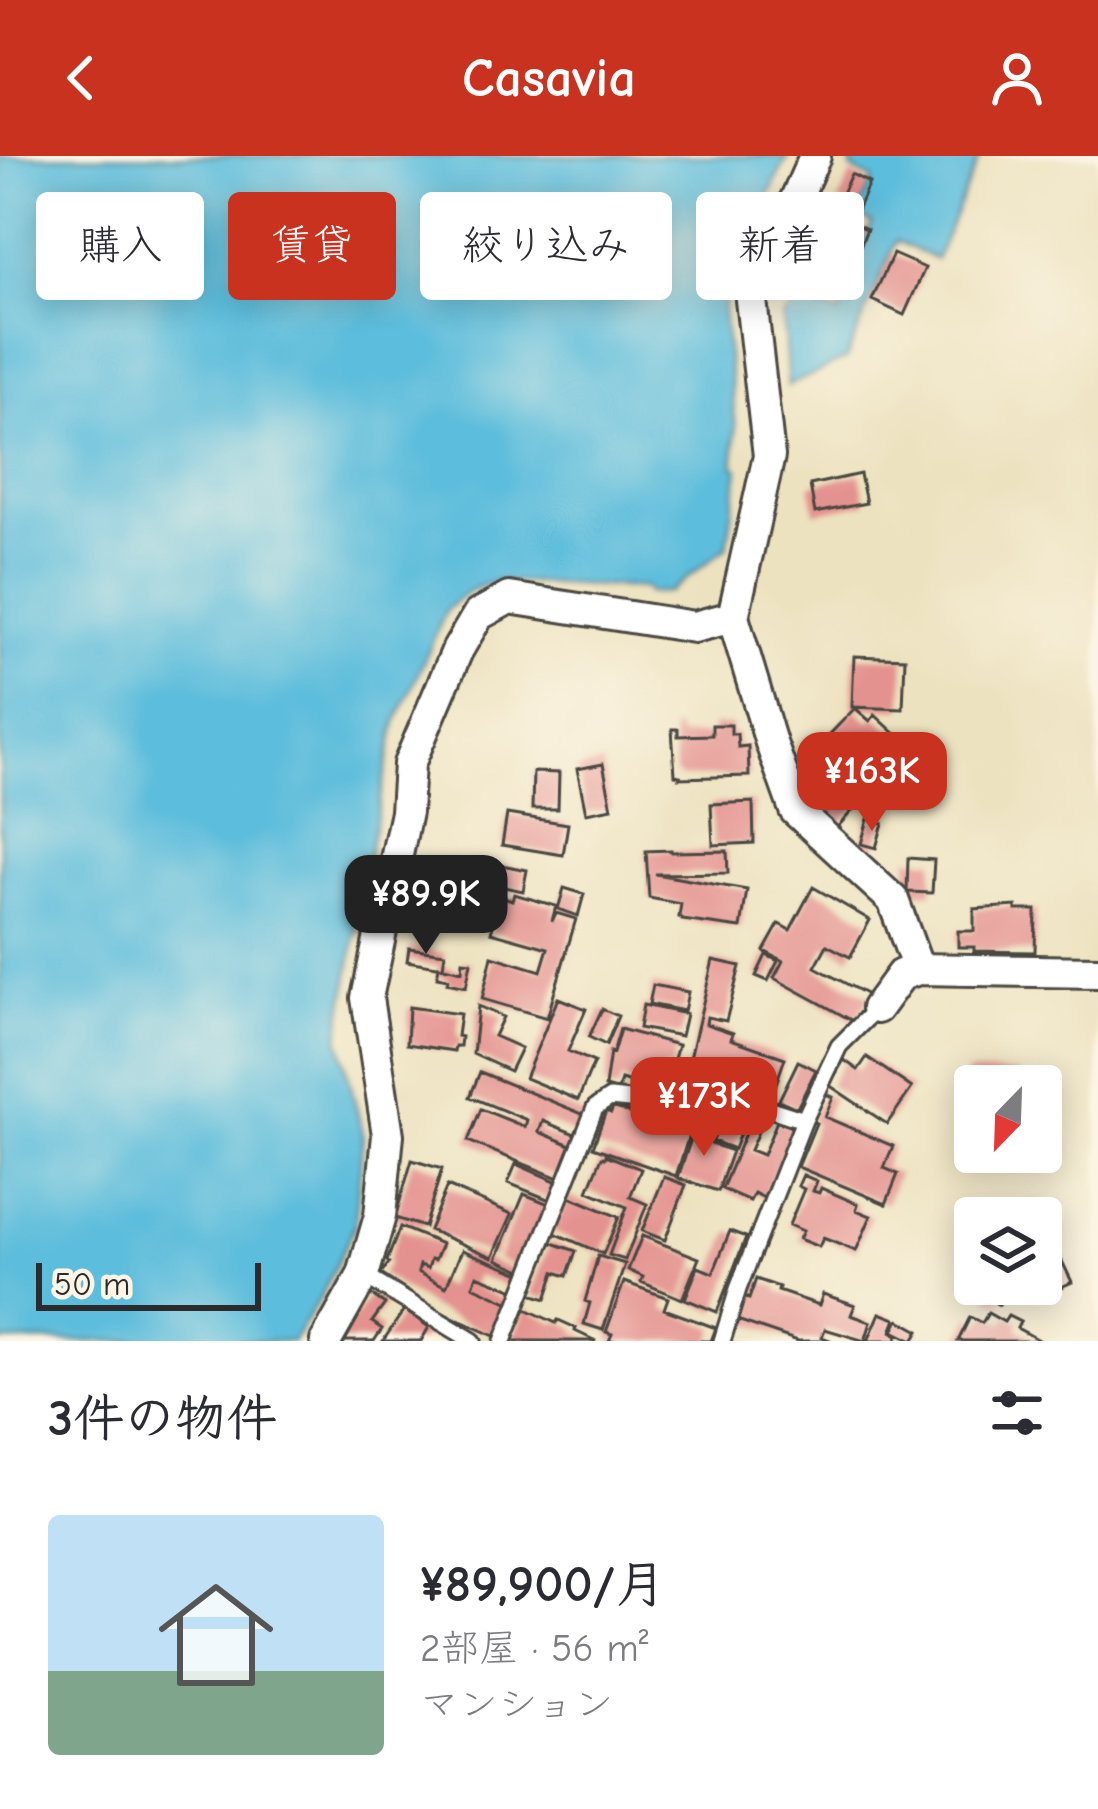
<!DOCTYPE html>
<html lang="ja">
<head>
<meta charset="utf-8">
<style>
	body { margin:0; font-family:"Comic Neue","Klee One",sans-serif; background:#f7f7f7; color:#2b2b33; height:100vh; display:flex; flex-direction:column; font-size:45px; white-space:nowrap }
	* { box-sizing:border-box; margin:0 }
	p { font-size:39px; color:#7c7c81 }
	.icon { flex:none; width:66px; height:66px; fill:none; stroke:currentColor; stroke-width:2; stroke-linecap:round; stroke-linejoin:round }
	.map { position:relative; height:1185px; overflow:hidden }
	.side { display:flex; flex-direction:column; background:#fff; flex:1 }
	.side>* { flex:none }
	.banner { position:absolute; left:36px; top:36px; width:1026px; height:108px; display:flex; gap:24px }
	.needle { width:78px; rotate:203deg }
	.buttons { position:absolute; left:954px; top:909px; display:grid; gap:24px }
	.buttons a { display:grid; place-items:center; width:108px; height:108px; border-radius:12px; background:#fff; box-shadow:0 6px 30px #0003; font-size:60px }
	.scale { position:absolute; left:36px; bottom:30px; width:225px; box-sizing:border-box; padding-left:12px; border:6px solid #2b2b2b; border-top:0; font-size:33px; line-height:42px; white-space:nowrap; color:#2b2b2b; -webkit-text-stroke:9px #fcf5e5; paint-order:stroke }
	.price { position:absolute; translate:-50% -102px; padding:0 27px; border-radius:24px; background:#c8321e; color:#fff; font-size:39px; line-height:78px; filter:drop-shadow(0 3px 6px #0008) }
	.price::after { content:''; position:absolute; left:50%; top:72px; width:36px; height:27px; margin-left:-18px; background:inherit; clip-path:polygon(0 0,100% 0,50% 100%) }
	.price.selected { background:#222; color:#fff }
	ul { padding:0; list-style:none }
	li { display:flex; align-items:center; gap:36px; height:300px; padding:0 48px }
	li+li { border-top:3px solid #e1e1e2 }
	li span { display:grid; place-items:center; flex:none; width:336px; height:240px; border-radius:12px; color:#555 }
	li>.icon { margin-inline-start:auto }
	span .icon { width:144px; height:144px; fill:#fffc; stroke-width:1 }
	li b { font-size:51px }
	h2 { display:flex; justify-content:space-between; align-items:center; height:144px; padding:0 48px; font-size:51px }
	.chip { padding:0 42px; border-radius:12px; background:#fff; box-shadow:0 6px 30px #0003; font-size:42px; line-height:108px }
	.chip.selected { background:#c8321e; color:#fff }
	header { display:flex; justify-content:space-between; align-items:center; height:156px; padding:0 48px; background:#c8321e; color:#fff; font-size:54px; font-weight:800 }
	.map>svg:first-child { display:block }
	.water { fill:#5dbddc; stroke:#447484; stroke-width:3 }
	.building { fill:#e4928f }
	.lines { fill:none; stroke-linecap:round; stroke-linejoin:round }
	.service-casing { stroke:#484641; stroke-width:21 }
	.minor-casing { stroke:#484641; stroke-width:36 }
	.service { stroke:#fff; stroke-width:15 }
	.minor { stroke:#fff; stroke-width:30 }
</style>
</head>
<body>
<header><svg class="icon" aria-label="back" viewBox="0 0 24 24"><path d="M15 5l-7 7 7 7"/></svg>Casavia<svg class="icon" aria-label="person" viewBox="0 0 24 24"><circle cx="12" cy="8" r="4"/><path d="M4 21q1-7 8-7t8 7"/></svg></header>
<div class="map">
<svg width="1098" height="1185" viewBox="0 0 1098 1185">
	<rect width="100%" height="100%" fill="#fcf5e5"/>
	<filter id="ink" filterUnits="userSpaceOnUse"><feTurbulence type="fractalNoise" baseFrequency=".00833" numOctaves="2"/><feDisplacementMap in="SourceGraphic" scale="24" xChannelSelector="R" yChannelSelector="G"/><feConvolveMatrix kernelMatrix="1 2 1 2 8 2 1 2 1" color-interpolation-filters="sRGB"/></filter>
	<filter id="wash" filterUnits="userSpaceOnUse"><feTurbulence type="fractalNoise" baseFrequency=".004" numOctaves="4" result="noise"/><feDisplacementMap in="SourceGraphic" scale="48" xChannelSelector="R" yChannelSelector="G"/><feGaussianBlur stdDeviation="2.7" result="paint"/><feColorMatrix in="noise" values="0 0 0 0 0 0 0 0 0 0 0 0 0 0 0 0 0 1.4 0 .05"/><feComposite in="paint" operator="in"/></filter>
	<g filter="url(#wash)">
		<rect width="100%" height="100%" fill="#ede2c0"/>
		<!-- water -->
		<path class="water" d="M0,0H788L737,105L748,112L742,126L730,127L723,155L736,272L734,310L739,313L727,391L669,436L648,437L646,432L495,425L469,435L447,453L396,567L370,691L339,880L363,979L355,1069L322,1139L293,1185H0Z
			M854,0H980L936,103L896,85L846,203L788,230L783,161L796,148L799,140L784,131L786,124L823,140L820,151L839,158L849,136L843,133L872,67L856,60L873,24L851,13Z"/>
		<g id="blocks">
			<!-- building -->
			<path class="building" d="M851,18L869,27L857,54L838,46Z
				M836,60L867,73L849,117L817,104Z
				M893,98L925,112L904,159L872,144Z
				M860,318L866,347L815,357L810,329Z
				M854,500L905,502L903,553L852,551Z
				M855,552L870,565L875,559L899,581L872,611L883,621L831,678L816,664L822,658L801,639L824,614L830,619L836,612L848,623L862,607L830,578Z
				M712,569H731V578H737L738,591L748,590L749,620L679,622L680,620L675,619L672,573H678V580L712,579Z
				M843,590L851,602L837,611L829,600Z
				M885,604L897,606L893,635L882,626Z
				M603,608L612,652L586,657L577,613Z
				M533,616L559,617L558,653H532Z
				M753,646L754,687L713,689L711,648Z
				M507,658L568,668L563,699L502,689Z
				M868,663L883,667L876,692L861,688Z
				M671,694V696L727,695L728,717L655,718L747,734L741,772L682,764V762L679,761L681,748L649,742L646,695Z
				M908,702L934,704L932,737L907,736Z
				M502,709L527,714L523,735L499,730Z
				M813,731L870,764L850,801L827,789L815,811L871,841L853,865L774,822L783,805L764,795L779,768L790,774Z
				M564,732L584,738L578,760L558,753Z
				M514,738L556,750L552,765L556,757L576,763L547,862L482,843L492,800L541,815L548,792L491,776L501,740L512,744Z
				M1016,750V754H1036L1035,796L974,795V791H958V775H974V753Z
				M409,792L445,797L443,811L407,805Z
				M766,799L778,805L768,825L756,820Z
				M713,804L740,810L726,865L707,861L706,868L733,877L731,883L785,902L770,945L750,938L751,935L698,917L697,921L686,919Z
				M463,805L471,806L466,831L447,827L448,823L437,821L439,810L462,815Z
				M653,829L688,836L684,855L649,848Z
				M558,842L586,853L568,895L594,906L578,944L525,922Z
				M643,849L686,858L681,880L639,872Z
				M478,850L503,861L494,880L521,892L510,915L473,898Z
				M409,851L460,858L457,880L461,881L460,890H455L454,895L407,888Z
				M602,853L618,860L606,889L589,881Z
				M620,873L678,889L671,913L664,911L659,927L639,921L637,929L621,924L618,935L605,931L610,896L613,897Z
				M867,901L912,932L887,968L829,929L844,904L858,914Z
				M798,905L816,914L797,952L779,944Z
				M480,916L585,959L577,979L543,965L539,976L571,989L558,1022L468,985L481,953L525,971L527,964L470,941Z
				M966,916H1017V930H975V951H966Z
				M689,937L702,942L691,969L667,959L672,944Z
				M823,937L833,941L825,961L893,990L884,1012L898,1018L886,1048L798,1011L816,967L811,965Z
				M726,948L748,956L734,993L713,985Z
				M613,951L689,979L676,1020L593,991L606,955L611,957Z
				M753,958L764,962L750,994L763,999L777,965L793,972L764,1042L754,1037L750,1045L722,1033Z
				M699,959L711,963L703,985L732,995L718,1035L678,1022Z
				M606,999L641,1013L630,1041L647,1048L625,1104L609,1099L627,1051L588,1035L602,1001L605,1002Z
				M412,1004L442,1013L424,1071L395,1062Z
				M516,1008L558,1026L550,1044L508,1027Z
				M803,1019L817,1025L813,1035L819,1037L821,1032L858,1048L856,1054L871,1060L856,1095L823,1082L819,1091L799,1083L803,1075L789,1069L804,1033L798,1030Z
				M664,1021L686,1029L665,1084L642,1075Z
				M447,1030L512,1058L493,1101L429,1074Z
				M524,1038L549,1048L522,1114L497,1103Z
				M568,1040L619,1061L603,1098L552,1076Z
				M400,1071L442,1088L435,1104L431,1103L428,1112L420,1109L418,1116L446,1131L462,1094L524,1118L517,1135L477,1119L473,1130L512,1148L497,1181L435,1154L381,1118L389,1107L387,1105Z
				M730,1075L746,1081L717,1156L685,1143L698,1111L713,1117Z
				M642,1080L699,1102L682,1143L641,1126L643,1121L628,1114Z
				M1051,1082L1072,1126L1046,1138L1038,1128H1041V1087Z
				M550,1086L576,1095L567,1120L555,1116L546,1143L531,1138Z
				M598,1100L625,1108L603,1174L584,1168L590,1147L585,1145Z
				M756,1123L779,1131L778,1135L819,1149L823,1138L855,1149L851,1159L871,1166L865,1185L825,1173L822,1181L832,1185H798L737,1164L744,1141L749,1143Z
				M624,1126L668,1142L664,1153L716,1172L711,1185H609L612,1178L606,1176Z
				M995,1128H1011L999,1149L987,1141Z
				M370,1138L385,1148L372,1166L382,1173L374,1185H338Z
				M526,1153L556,1167L558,1164L576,1172L575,1175L596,1185H511Z
				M404,1154L429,1171L421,1185H383Z
				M880,1157L896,1163L891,1176L898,1179L896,1185H868Z
				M988,1157L1004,1166L1008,1160L1020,1166L1017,1172L1041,1185H958L970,1161L982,1167Z
				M899,1164L919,1175L913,1185L893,1175Z"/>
		</g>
	</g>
	<g filter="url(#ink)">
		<use href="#blocks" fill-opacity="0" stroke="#484641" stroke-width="3"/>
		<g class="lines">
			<defs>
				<path id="service" d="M363,1119L473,1185
					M503,1185L595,952L610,942L658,947L684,925L804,964
					M722,1185L738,1133L804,964L839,890L877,852"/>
				<path id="minor" d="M815,0L751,144L769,300L733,461L771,587L795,654L893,744L918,813
					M877,852L901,819L918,813L1098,816
					M326,1185L363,1119L380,1060L388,979L367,842L406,656L409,608L457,495L478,459L509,442L694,471L733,461"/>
			</defs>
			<!-- service casing -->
			<use href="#service" class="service-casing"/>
			<!-- minor casing -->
			<use href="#minor" class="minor-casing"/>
			<!-- service -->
			<use href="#service" class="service"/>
			<!-- minor -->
			<use href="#minor" class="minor"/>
		</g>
	</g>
</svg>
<div class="buttons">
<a><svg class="needle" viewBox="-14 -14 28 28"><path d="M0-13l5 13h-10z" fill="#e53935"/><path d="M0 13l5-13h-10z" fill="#7c7c81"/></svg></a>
<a><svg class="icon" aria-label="layers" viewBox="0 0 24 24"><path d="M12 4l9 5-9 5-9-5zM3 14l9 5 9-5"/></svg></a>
</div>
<div class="scale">50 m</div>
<b class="price" style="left:872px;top:678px">¥163K</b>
<b class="price selected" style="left:426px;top:801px">¥89.9K</b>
<b class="price" style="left:704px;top:1003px">¥173K</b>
<div class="banner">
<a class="chip">購入</a>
<a class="chip selected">賃貸</a>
<a class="chip">絞り込み</a>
<a class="chip">新着</a>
</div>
</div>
<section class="side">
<h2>3件の物件<svg class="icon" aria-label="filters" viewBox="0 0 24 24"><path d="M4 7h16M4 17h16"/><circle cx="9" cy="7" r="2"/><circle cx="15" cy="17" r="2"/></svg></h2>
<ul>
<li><span style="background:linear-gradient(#bfe0f5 65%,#7fa58c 0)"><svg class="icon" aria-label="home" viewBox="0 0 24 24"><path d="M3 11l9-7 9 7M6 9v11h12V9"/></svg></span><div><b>¥89,900/月</b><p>2部屋 · 56 m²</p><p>マンション</p></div></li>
</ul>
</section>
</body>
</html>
